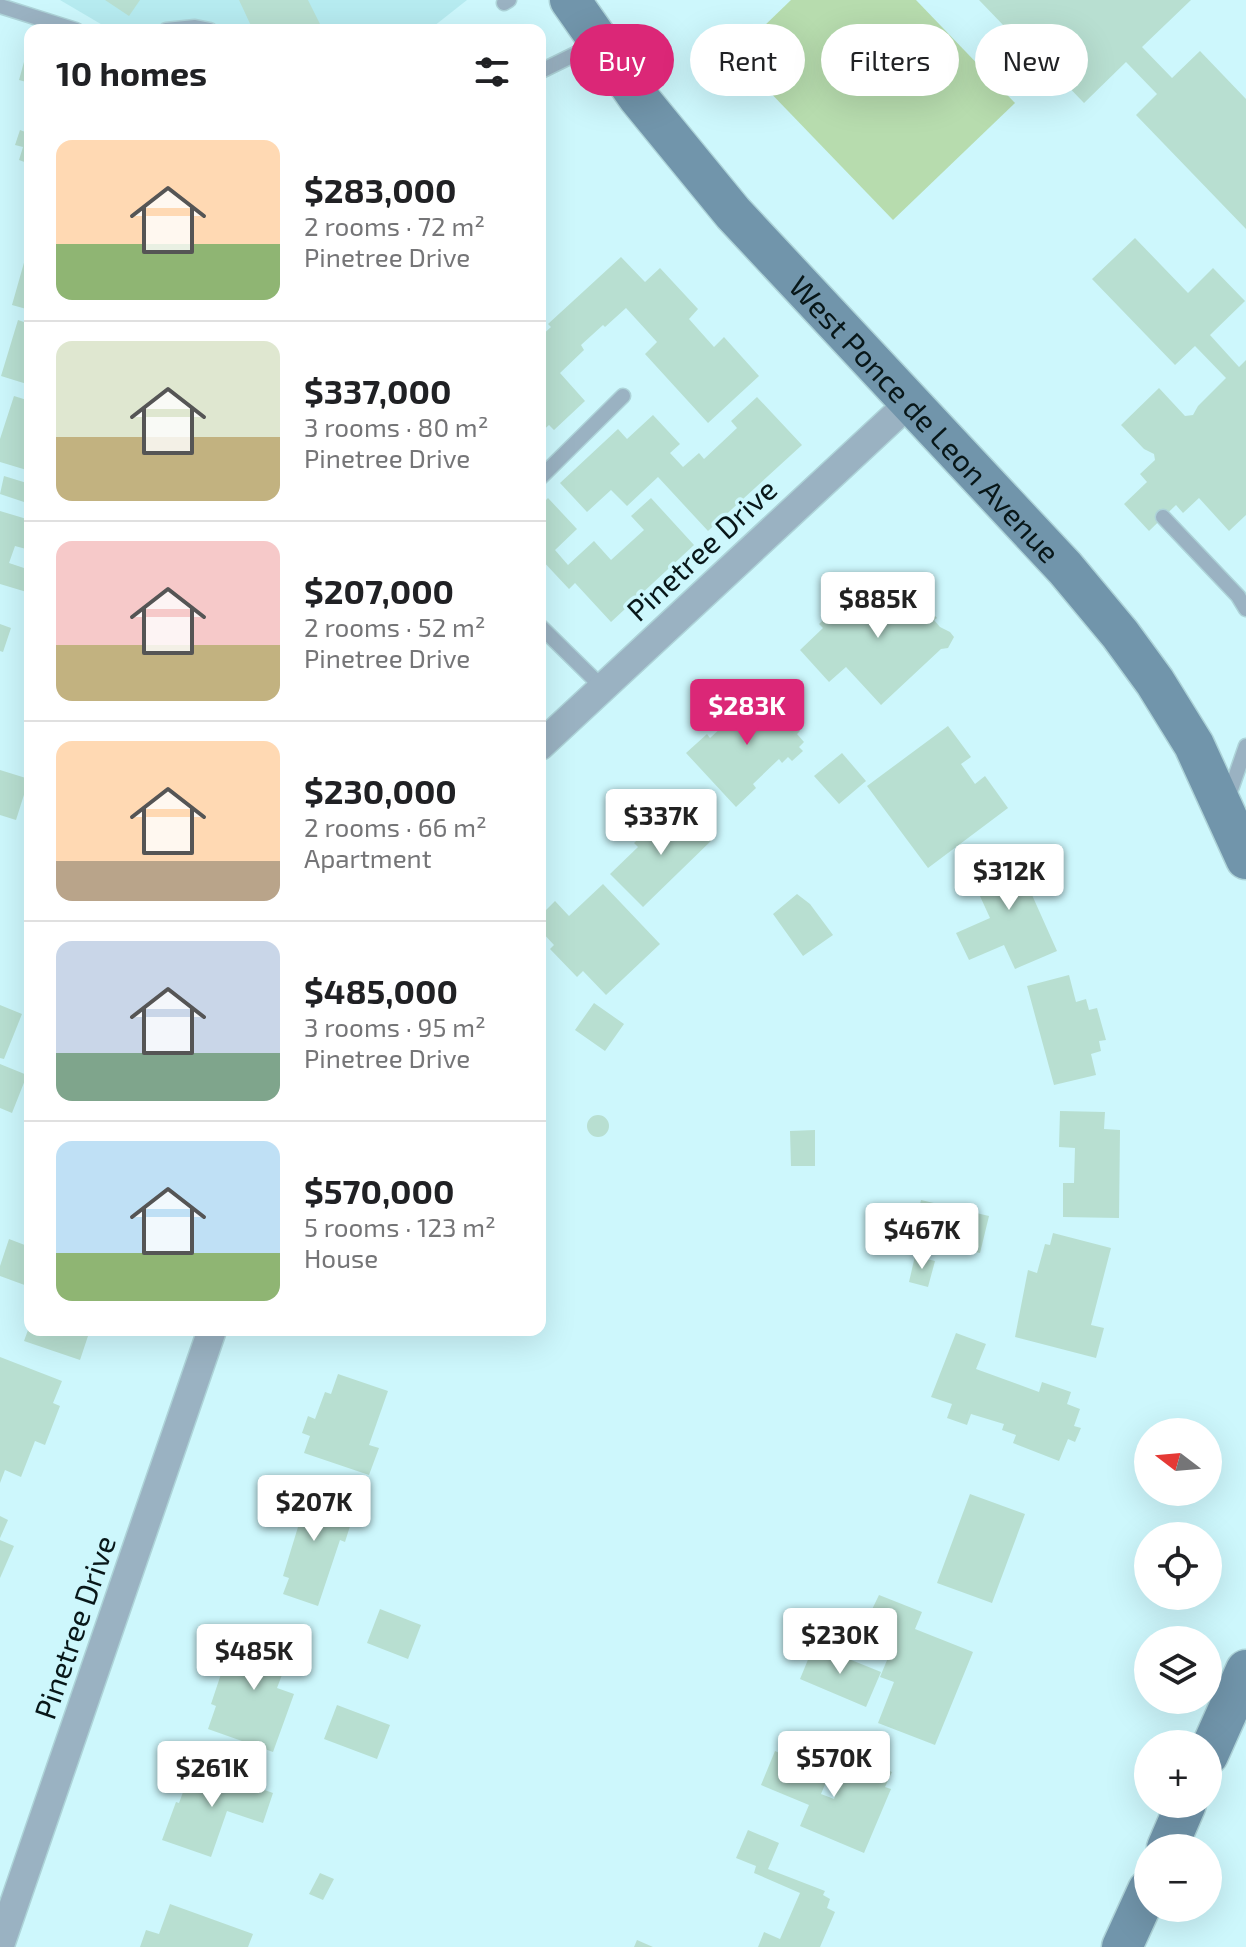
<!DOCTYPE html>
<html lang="en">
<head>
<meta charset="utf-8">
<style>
	body { margin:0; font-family:"Exo 2",sans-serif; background:#f2f2f2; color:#202124; height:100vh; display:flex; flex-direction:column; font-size:30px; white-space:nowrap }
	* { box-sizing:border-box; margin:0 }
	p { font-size:26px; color:#757577 }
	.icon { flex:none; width:44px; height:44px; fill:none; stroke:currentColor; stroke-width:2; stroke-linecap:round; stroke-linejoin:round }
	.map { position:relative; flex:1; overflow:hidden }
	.details { position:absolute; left:24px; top:24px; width:522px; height:1312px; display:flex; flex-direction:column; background:#fff; border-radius:16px; box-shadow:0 8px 32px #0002 }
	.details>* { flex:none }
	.guide { position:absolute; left:570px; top:24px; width:556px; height:72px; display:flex; gap:16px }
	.needle { width:52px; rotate:286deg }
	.controls { position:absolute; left:1134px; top:1418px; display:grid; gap:16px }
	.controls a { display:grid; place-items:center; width:88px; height:88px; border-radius:50%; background:#fff; box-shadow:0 8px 32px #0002; font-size:40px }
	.price { position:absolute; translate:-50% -68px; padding:0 18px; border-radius:8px; background:#fff; color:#222; font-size:26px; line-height:52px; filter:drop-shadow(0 2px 4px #0008) }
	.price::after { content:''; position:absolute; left:50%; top:48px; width:24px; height:18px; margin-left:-12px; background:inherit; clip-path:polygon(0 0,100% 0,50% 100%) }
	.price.selected { background:#db2777; color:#fff }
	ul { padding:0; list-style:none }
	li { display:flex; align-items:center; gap:24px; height:200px; padding:0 32px }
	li+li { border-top:2px solid #e0e0e0 }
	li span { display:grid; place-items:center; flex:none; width:224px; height:160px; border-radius:16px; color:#555 }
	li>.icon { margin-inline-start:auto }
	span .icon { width:96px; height:96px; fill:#fffc; stroke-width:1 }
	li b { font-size:34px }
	h2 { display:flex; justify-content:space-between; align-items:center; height:96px; padding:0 32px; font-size:34px }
	.chip { padding:0 28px; border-radius:36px; background:#fff; box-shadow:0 8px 32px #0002; font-size:28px; line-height:72px }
	.chip.selected { background:#db2777; color:#fff }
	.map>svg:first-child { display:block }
	.built { fill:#b6ebf0 }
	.green { fill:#b7dcae }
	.building { fill:#b8dfd1 }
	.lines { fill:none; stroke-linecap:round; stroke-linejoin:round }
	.lane-casing { stroke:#add3d8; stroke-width:17 }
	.street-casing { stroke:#add3d8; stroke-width:31 }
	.secondary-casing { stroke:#add3d8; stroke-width:43 }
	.lane { stroke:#9ab2c2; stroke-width:14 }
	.street { stroke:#9ab2c2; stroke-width:28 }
	.secondary { stroke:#7195ab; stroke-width:40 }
	.labels { text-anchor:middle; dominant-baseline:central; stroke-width:7; stroke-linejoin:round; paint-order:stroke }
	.street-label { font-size:30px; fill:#081719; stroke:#cdf7fc }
</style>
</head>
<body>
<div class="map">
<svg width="1246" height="1947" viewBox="0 0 1246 1947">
	<rect width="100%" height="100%" fill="#cdf7fc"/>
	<!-- built -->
	<path class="built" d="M60,0H467L429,30H111Z"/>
	<!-- green -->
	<path class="green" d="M791,0H916L1015,103L893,220L734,55Z"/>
	<!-- building -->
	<path class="building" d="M105,0H140L129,16Z
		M239,0H308L323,30H253Z
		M979,0H1191L1142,47L1172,78L1200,51L1246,99V229L1136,115L1157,94L1126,62L1084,103L1060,78L1057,81Z
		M27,51L30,52V83L19,80Z
		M29,128H30V164L19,160L23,147L15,145L20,130L28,133Z
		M29,211L30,212V234L24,233Z
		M1135,238L1188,293L1213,268L1245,301L1210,335L1239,367L1246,360V515L1229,531L1199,498L1183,513L1176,505L1149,531L1124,504L1147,482L1140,474L1155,460L1154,454L1144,449L1121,425L1159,388L1185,416L1193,415L1198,406L1226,378L1195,346L1175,365L1092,279Z
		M29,245H30V310L12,305Z
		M621,257L645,282L660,268L698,309L689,319L714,347L724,337L759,376L708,423L645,354L657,342L626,308L605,327L603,325L581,345L584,350L560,373L585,401L554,430L549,425L540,433V337L551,327L548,324Z
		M18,320L30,324V385L1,376Z
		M14,396L30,401V471L0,462V439Z
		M757,397L802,445L708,531L658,477L627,506L611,490L587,512L560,483L618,429L627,439L653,415L680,444L670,453L683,467L699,453L704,459L737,428L731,421Z
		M4,476L30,484V504L0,494Z
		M548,498L577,529L555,550L568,565L594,541L611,560L644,530L631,516L651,498L694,545L611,622L575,583L569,589L540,558V554L542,551L540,549V506Z
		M0,511L30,520V538L26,549L15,546L9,563L30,570V593L0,584Z
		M894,582H900L906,586L913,600L918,596L937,618L934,620L940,627L950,632L954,637L948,648L941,649L881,705L846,667L829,682L800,650L823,628L819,624L862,584L877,600Z
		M0,624L11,628L3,652L0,651Z
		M753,688L766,701L769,698L800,731L797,734L804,742L799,747L803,751L792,761L788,757L782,763L779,759L753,784L756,788L736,807L686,753L707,734L710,738L736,714L732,709Z
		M948,726L971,757L961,764L975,784L985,776L1008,808L928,868L867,786Z
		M842,753L866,781L839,804L814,776Z
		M0,770L29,779L16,820L0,815Z
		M688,811L714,838L643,907L610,874L638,847L634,843L646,832L649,835L668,817L674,824Z
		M1030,845L1041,869L1024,877L1057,951L1015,969L1004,945L969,960L956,933L990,918L969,872Z
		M603,884L660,944L606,995L583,971L577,977L550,949L554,945L540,930V916L555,901L569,916Z
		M797,894L810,904L833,935L803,956L773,914Z
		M1069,975L1076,1002L1086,999L1089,1010L1097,1008L1106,1040L1099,1041L1101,1051L1091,1054L1096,1075L1054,1085L1027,986Z
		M594,1003L624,1024L605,1051L575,1030Z
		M0,1005L22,1014L4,1059L0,1058Z
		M0,1064L27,1075L12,1113L0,1108Z
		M1060,1111L1105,1112L1104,1129L1120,1130L1119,1218L1063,1217V1183H1074L1075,1148L1059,1147Z
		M587 1126a11 11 0 1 1 22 0a11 11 0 1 1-22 0Z
		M815,1130V1166H791L790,1131Z
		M921,1200L989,1216L980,1253L912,1237Z
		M1053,1233L1111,1248L1091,1325L1104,1328L1096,1358L1015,1337L1028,1270L1037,1273L1045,1244L1050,1245Z
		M9,1239L30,1247V1287L0,1276V1266Z
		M915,1256L935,1261L928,1287L909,1282Z
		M28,1330H90L80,1360L24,1341Z
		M956,1333L986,1344L976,1369L1039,1392L1042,1382L1071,1392L1067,1404L1080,1409L1074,1426L1081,1428L1075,1442L1068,1439L1059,1461L1013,1443L1016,1435L1002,1430L1004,1424L971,1414L967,1425L947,1418L952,1404L931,1397Z
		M0,1357L62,1381L53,1403L60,1406L45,1445L35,1441L21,1477L5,1470L0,1483Z
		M338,1374L388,1391L369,1445L379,1448L369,1475L304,1453L310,1436L302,1433L308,1416L315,1419L325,1392L331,1394Z
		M296,1487L356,1507L345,1542L340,1540L318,1606L283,1594L289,1578L283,1576L298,1527L284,1523Z
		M970,1494L1025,1514L992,1603L937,1583Z
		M0,1516L8,1520L0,1538Z
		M0,1540L14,1546L0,1578Z
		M879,1595L922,1612L915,1629L973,1652L935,1745L878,1723L894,1682L880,1677L895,1641L863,1628Z
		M380,1609L421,1625L408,1659L367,1643Z
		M249,1627L294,1643L277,1688L294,1694L273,1752L208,1729L216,1706L211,1704L222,1671L228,1674L237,1648L241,1649Z
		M814,1645L881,1672L866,1707L800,1679Z
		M337,1705L390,1725L377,1759L324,1739Z
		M775,1751L817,1769L814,1777L826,1782L821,1794L834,1799L844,1772L854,1776L861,1759L892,1772L885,1787L891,1789L864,1853L800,1826L809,1805L761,1785Z
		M193,1765L273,1793L263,1823L227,1811L211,1857L162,1840L176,1802L179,1803Z
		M748,1830L779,1843L768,1869L825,1891L823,1895L830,1899L827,1908L835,1912L820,1947H758L764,1932L780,1939L800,1893L754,1873L756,1866L736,1858Z
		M320,1873L334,1879L323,1900L309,1894Z
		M170,1904L253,1934L248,1947H140L146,1930L159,1934Z
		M637,1940L653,1947H634Z"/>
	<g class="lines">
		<defs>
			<path id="lane" d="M504,3L509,0
				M0,6L76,30
				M166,30L195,27L210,30
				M541,71L598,43
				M540,478L623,396
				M1163,517L1238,596L1246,609
				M540,626L602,687
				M1228,798L1246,746"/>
			<path id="street" d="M540,746L909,403
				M0,1945L212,1330"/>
			<g id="secondary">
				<path id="s1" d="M570,0L638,97L733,213L1065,568L1120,634L1155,682L1194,745L1246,859"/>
				<path d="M1208,1755L1246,1670"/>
				<path d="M1167,1848L1186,1804"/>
				<path d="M1122,1947L1148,1890"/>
			</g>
		</defs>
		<!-- lane casing -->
		<use href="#lane" class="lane-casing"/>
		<!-- street casing -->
		<use href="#street" class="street-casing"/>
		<!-- secondary casing -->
		<use href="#secondary" class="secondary-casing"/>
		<!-- lane -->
		<use href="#lane" class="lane"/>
		<!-- street -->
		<use href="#street" class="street"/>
		<!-- secondary -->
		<use href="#secondary" class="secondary"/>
	</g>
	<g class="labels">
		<!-- street labels -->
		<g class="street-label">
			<text stroke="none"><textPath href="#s1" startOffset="550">West Ponce de Leon Avenue</textPath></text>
			<text transform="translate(701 549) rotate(-43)">Pinetree Drive</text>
			<text transform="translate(74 1627) rotate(-71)">Pinetree Drive</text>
		</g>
	</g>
</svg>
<div class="controls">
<a><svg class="needle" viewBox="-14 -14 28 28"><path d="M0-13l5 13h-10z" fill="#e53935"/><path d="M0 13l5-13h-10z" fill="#757577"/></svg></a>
<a><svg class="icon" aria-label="locate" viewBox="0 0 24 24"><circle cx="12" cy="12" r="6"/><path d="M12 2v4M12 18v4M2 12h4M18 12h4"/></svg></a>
<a><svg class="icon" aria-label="layers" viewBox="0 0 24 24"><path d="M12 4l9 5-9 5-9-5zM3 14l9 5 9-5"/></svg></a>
<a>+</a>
<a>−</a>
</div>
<b class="price" style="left:878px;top:640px">$885K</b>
<b class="price selected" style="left:747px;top:747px">$283K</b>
<b class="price" style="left:661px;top:857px">$337K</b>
<b class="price" style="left:1009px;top:912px">$312K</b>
<b class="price" style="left:922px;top:1271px">$467K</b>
<b class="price" style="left:314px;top:1543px">$207K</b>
<b class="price" style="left:840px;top:1676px">$230K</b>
<b class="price" style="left:254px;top:1692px">$485K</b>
<b class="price" style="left:834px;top:1799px">$570K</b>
<b class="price" style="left:212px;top:1809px">$261K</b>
<div class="guide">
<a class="chip selected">Buy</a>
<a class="chip">Rent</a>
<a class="chip">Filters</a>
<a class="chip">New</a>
</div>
<section class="details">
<h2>10 homes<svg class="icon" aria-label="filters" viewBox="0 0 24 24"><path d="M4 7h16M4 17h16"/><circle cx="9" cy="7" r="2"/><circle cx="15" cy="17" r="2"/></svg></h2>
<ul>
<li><span style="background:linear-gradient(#ffd9b3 65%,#8fb573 0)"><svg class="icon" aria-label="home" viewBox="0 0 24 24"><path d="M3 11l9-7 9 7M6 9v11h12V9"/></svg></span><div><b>$283,000</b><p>2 rooms · 72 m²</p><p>Pinetree Drive</p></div></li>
<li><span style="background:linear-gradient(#dfe7d0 60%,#c2b280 0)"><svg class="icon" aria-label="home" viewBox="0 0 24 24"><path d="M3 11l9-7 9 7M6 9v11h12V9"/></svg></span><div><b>$337,000</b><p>3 rooms · 80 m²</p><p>Pinetree Drive</p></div></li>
<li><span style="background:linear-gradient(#f6c9c9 65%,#c2b280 0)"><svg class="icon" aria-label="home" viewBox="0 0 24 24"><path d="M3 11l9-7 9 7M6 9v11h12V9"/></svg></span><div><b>$207,000</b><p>2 rooms · 52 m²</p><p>Pinetree Drive</p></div></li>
<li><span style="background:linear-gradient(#ffd9b3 75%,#b9a48a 0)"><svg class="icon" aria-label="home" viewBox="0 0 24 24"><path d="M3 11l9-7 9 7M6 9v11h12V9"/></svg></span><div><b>$230,000</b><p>2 rooms · 66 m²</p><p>Apartment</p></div></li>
<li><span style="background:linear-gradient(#c9d6e8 70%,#7fa58c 0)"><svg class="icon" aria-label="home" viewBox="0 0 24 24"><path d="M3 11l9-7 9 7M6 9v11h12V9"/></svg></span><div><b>$485,000</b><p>3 rooms · 95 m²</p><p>Pinetree Drive</p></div></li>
<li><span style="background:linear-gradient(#bfe0f5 70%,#8fb573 0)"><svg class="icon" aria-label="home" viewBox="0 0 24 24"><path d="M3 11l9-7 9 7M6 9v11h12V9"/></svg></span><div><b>$570,000</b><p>5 rooms · 123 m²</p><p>House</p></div></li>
</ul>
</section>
</div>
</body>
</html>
